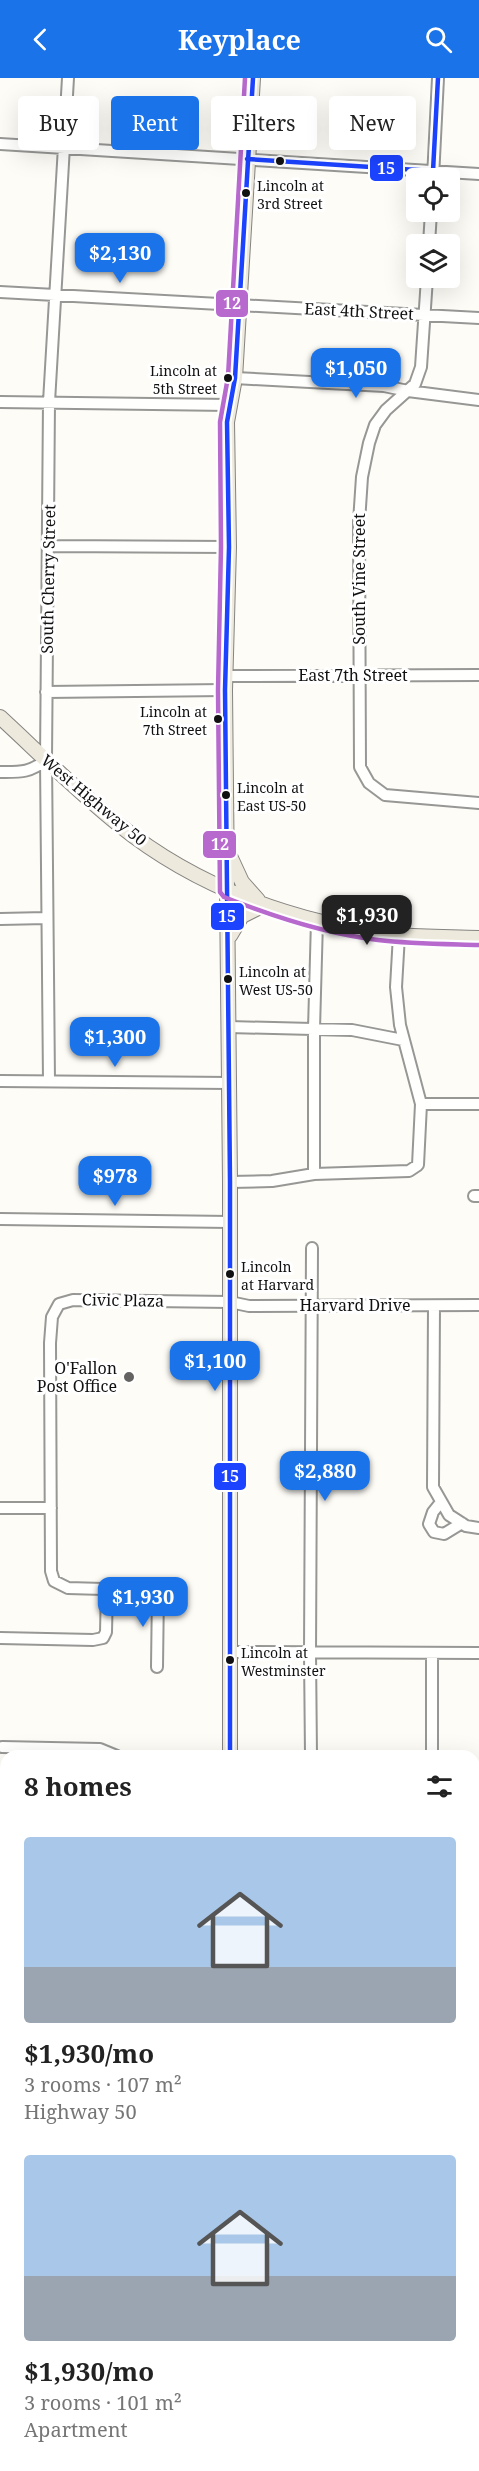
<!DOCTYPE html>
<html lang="en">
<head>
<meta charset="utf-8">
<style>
	body { margin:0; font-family:"Noto Serif",serif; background:#f2f2f2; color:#222; height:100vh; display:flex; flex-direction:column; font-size:22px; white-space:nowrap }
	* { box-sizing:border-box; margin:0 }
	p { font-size:20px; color:#767676 }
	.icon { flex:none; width:33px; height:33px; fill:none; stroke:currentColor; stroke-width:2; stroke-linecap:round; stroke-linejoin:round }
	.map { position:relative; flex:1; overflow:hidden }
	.side { position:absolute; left:0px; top:1672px; width:480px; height:722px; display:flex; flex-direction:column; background:#fff; border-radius:18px 18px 0 0; box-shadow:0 6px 24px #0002 }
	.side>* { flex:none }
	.top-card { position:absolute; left:18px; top:18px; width:444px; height:54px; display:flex; gap:12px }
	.fabs { position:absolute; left:406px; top:90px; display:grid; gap:12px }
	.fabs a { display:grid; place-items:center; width:54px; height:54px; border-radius:6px; background:#fff; box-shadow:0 6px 24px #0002; font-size:30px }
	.price { position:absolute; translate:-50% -51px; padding:0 14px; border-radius:12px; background:#1a73e8; color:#fff; font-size:20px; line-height:39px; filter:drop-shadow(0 2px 3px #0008) }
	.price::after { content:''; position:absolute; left:50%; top:36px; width:18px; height:14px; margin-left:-9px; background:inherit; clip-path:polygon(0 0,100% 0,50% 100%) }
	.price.on { background:#222; color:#fff }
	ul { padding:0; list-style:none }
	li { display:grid; align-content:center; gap:12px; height:318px; padding:0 24px }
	li span { display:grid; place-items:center; height:186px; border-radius:6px; color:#555 }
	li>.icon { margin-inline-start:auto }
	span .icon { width:108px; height:108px; fill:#fffc; stroke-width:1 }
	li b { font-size:26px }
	h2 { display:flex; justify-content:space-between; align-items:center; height:72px; padding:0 24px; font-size:26px }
	.chip { padding:0 21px; border-radius:6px; background:#fff; box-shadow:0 6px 24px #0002; font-size:21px; line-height:54px }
	.chip.on { background:#1a73e8; color:#fff }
	header { display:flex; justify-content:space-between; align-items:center; height:78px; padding:0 24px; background:#1a73e8; color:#fff; font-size:27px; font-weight:700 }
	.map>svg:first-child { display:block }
	.farmland { fill:#f9f7e4 }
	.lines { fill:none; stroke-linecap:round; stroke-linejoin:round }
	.minor-casing { stroke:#979795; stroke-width:14 }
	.major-casing { stroke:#858482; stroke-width:16 }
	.highway-casing { stroke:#858482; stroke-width:20 }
	.minor { stroke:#fffffe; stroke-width:10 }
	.major { stroke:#ede9dc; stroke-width:14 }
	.highway { stroke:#eae1d8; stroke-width:16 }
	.bus-1-casing { stroke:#fff; stroke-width:9 }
	.bus-2-casing { stroke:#fff; stroke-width:9 }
	.bus-1 { stroke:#1c43ff; stroke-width:4.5 }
	.bus-2 { stroke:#b869cd; stroke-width:4.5 }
	.bus-dot { fill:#111; stroke:#fff; stroke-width:2 }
	.poi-dot { fill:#646362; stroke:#fff; stroke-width:2 }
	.labels { text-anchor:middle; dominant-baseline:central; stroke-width:6; stroke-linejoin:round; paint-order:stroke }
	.bus-label { font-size:14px; fill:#111; stroke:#fff; text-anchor:start }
	.street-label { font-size:16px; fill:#111; stroke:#fff }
	.poi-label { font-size:16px; fill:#111; stroke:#fff; text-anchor:end }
	.line-badge { stroke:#fff; stroke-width:2 }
	.badge-label { font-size:16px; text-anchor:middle; font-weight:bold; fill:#fff }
</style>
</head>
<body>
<header><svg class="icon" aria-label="back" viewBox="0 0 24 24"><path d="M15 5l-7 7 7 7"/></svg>Keyplace<svg class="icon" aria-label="search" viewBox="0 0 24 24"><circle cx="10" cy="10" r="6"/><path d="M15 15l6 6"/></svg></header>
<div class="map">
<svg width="479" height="2393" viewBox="0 0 479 2393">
	<rect width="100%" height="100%" fill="#fdfcf7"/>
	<!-- farmland -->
	<path class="farmland" d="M0,2382H6V2388H228V2393H0Z"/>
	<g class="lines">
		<defs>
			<path id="minor" d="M0,66L479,96
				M433,100L438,0
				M429,166L431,134
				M427,200L421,289L415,306L386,332L375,347L369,365L362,399L359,444L360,689L369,705L385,717L479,725
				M0,214L479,240
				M235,300L384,308L408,313L479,322
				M0,324L229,327
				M49,468L229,469
				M227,598L479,597
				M46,614L225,612
				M0,694C21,694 29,695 46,682
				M0,841L46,840
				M229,949L352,952L403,962
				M0,1003L230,1005
				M49,1003L46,682L49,324L68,0
				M421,1026H479
				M314,1096V951L317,843
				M230,1104L272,1103L314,1096L409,1093L418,1087L421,1026L400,947L396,909L399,857
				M474,1118H479
				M0,1141L230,1144
				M434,1228L433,1409L449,1437L466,1448L479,1450
				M441,1424L433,1434L429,1446L434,1454L444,1456L462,1445
				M0,1430H51
				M139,1512L68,1510L54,1503L51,1493L50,1265L52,1239L59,1226L73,1222L230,1224L249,1228L479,1227
				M0,1560L93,1562L103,1560L106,1554L107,1511
				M231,1574L479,1575
				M157,1589L158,1512
				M2,1669L100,1671L117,1678
				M311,1678L310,1575L312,1170
				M432,1678V1575
				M0,1803H6
				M474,1880L479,1881
				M0,1936H6
				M0,2053H6
				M474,2064H479
				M0,2186L6,2187"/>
			<path id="major" d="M0,639C39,675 77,713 118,746C197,810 297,846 397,857C424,859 452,859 479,860
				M230,778L242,804L258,822
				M230,858L242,838L264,827
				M230,1678V1104L225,612L229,469L227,344L235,300L253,0
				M474,2376L479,2384"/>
			<path id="highway" d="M474,2277H479
				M0,2295H6
				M474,2314H479
				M0,2330H6"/>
		</defs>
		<!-- minor casing -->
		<use href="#minor" class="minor-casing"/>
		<!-- major casing -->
		<use href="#major" class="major-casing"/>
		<!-- highway casing -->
		<use href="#highway" class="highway-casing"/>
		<!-- minor -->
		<use href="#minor" class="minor"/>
		<!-- major -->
		<use href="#major" class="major"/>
		<!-- highway -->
		<use href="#highway" class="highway"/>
		<defs>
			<path id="bus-1" d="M247,81L433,93L438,0
				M230,1678V1104L225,612L229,469L227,344L235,300L253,0"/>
			<path id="bus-2" d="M245,0L228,299L220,344L221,469L218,612L220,814L224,819C274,839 325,856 378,862C411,866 445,866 479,867"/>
		</defs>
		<!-- bus-1 casing -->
		<use href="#bus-1" class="bus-1-casing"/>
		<!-- bus-2 casing -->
		<use href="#bus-2" class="bus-2-casing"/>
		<!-- bus-1 -->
		<use href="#bus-1" class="bus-1"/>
		<!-- bus-2 -->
		<use href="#bus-2" class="bus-2"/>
	</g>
	<!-- markers -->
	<g class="bus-dot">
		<circle cx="280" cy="83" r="5"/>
		<circle cx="246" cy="115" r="5"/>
		<circle cx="228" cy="300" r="5"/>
		<circle cx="218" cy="641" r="5"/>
		<circle cx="226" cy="717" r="5"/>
		<circle cx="228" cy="901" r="5"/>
		<circle cx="230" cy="1196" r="5"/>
		<circle cx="230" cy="1582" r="5"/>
	</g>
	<circle class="poi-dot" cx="129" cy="1299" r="6"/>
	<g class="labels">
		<!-- bus labels -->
		<g class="bus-label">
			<text x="257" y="107">Lincoln at<tspan x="257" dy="18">3rd Street</tspan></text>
			<text x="217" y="292" text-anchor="end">Lincoln at<tspan x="217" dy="18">5th Street</tspan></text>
			<text x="207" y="633" text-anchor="end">Lincoln at<tspan x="207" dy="18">7th Street</tspan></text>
			<text x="237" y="709">Lincoln at<tspan x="237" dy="18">East US-50</tspan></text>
			<text x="239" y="893">Lincoln at<tspan x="239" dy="18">West US-50</tspan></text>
			<text x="241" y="1188">Lincoln<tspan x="241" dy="18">at Harvard</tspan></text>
			<text x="241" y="1574">Lincoln at<tspan x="241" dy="18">Westminster</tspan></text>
		</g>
		<!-- street labels -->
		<g class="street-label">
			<text transform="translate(359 233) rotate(3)">East 4th Street</text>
			<text transform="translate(48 501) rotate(-89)">South Cherry Street</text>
			<text transform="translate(359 501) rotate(-90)">South Vine Street</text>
			<text x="353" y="597">East 7th Street</text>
			<text transform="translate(94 722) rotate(40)">West Highway 50</text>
			<text transform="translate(123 1222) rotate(1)">Civic Plaza</text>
			<text x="355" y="1227">Harvard Drive</text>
		</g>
		<!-- poi labels -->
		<g class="poi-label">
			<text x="117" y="1290">O'Fallon<tspan x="117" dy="18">Post Office</tspan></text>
		</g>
	</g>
	<g class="line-badge">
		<rect x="369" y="76" width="35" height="28" rx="6" fill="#1c43ff"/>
		<rect x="215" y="211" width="34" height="29" rx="6" fill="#b869cd"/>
		<rect x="202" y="752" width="35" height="29" rx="6" fill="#b869cd"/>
		<rect x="210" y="824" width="35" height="29" rx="6" fill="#1c43ff"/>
		<rect x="213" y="1384" width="34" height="29" rx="6" fill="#1c43ff"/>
	</g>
	<g class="badge-label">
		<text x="386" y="96">15</text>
		<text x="232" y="231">12</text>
		<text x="220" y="772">12</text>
		<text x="227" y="844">15</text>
		<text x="230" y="1404">15</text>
	</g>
</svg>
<div class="fabs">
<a><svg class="icon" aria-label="locate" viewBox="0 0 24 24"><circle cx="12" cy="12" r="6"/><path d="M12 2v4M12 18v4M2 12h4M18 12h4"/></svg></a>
<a><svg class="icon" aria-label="layers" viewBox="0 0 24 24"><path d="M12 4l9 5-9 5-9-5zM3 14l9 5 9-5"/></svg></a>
</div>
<b class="price" style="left:120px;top:206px">$2,130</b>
<b class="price" style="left:356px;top:321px">$1,050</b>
<b class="price on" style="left:367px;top:868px">$1,930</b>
<b class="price" style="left:115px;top:990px">$1,300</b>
<b class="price" style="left:115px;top:1129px">$978</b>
<b class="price" style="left:215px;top:1314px">$1,100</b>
<b class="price" style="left:325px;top:1424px">$2,880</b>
<b class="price" style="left:143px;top:1550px">$1,930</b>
<div class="top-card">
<a class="chip">Buy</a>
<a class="chip on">Rent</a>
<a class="chip">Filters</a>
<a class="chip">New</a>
</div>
<section class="side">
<h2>8 homes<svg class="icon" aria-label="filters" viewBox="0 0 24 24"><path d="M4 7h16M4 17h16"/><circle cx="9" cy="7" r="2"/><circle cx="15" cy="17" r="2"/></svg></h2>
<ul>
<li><span style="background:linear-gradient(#a9c7e8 70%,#9aa5b1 0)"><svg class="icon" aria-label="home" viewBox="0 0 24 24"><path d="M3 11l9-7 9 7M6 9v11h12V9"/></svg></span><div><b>$1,930/mo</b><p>3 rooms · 107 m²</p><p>Highway 50</p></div></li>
<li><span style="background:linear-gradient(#a9c7e8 65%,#9aa5b1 0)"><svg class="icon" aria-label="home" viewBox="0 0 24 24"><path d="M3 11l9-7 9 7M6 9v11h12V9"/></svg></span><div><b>$1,930/mo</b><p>3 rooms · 101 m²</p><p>Apartment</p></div></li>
</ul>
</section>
</div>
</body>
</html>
